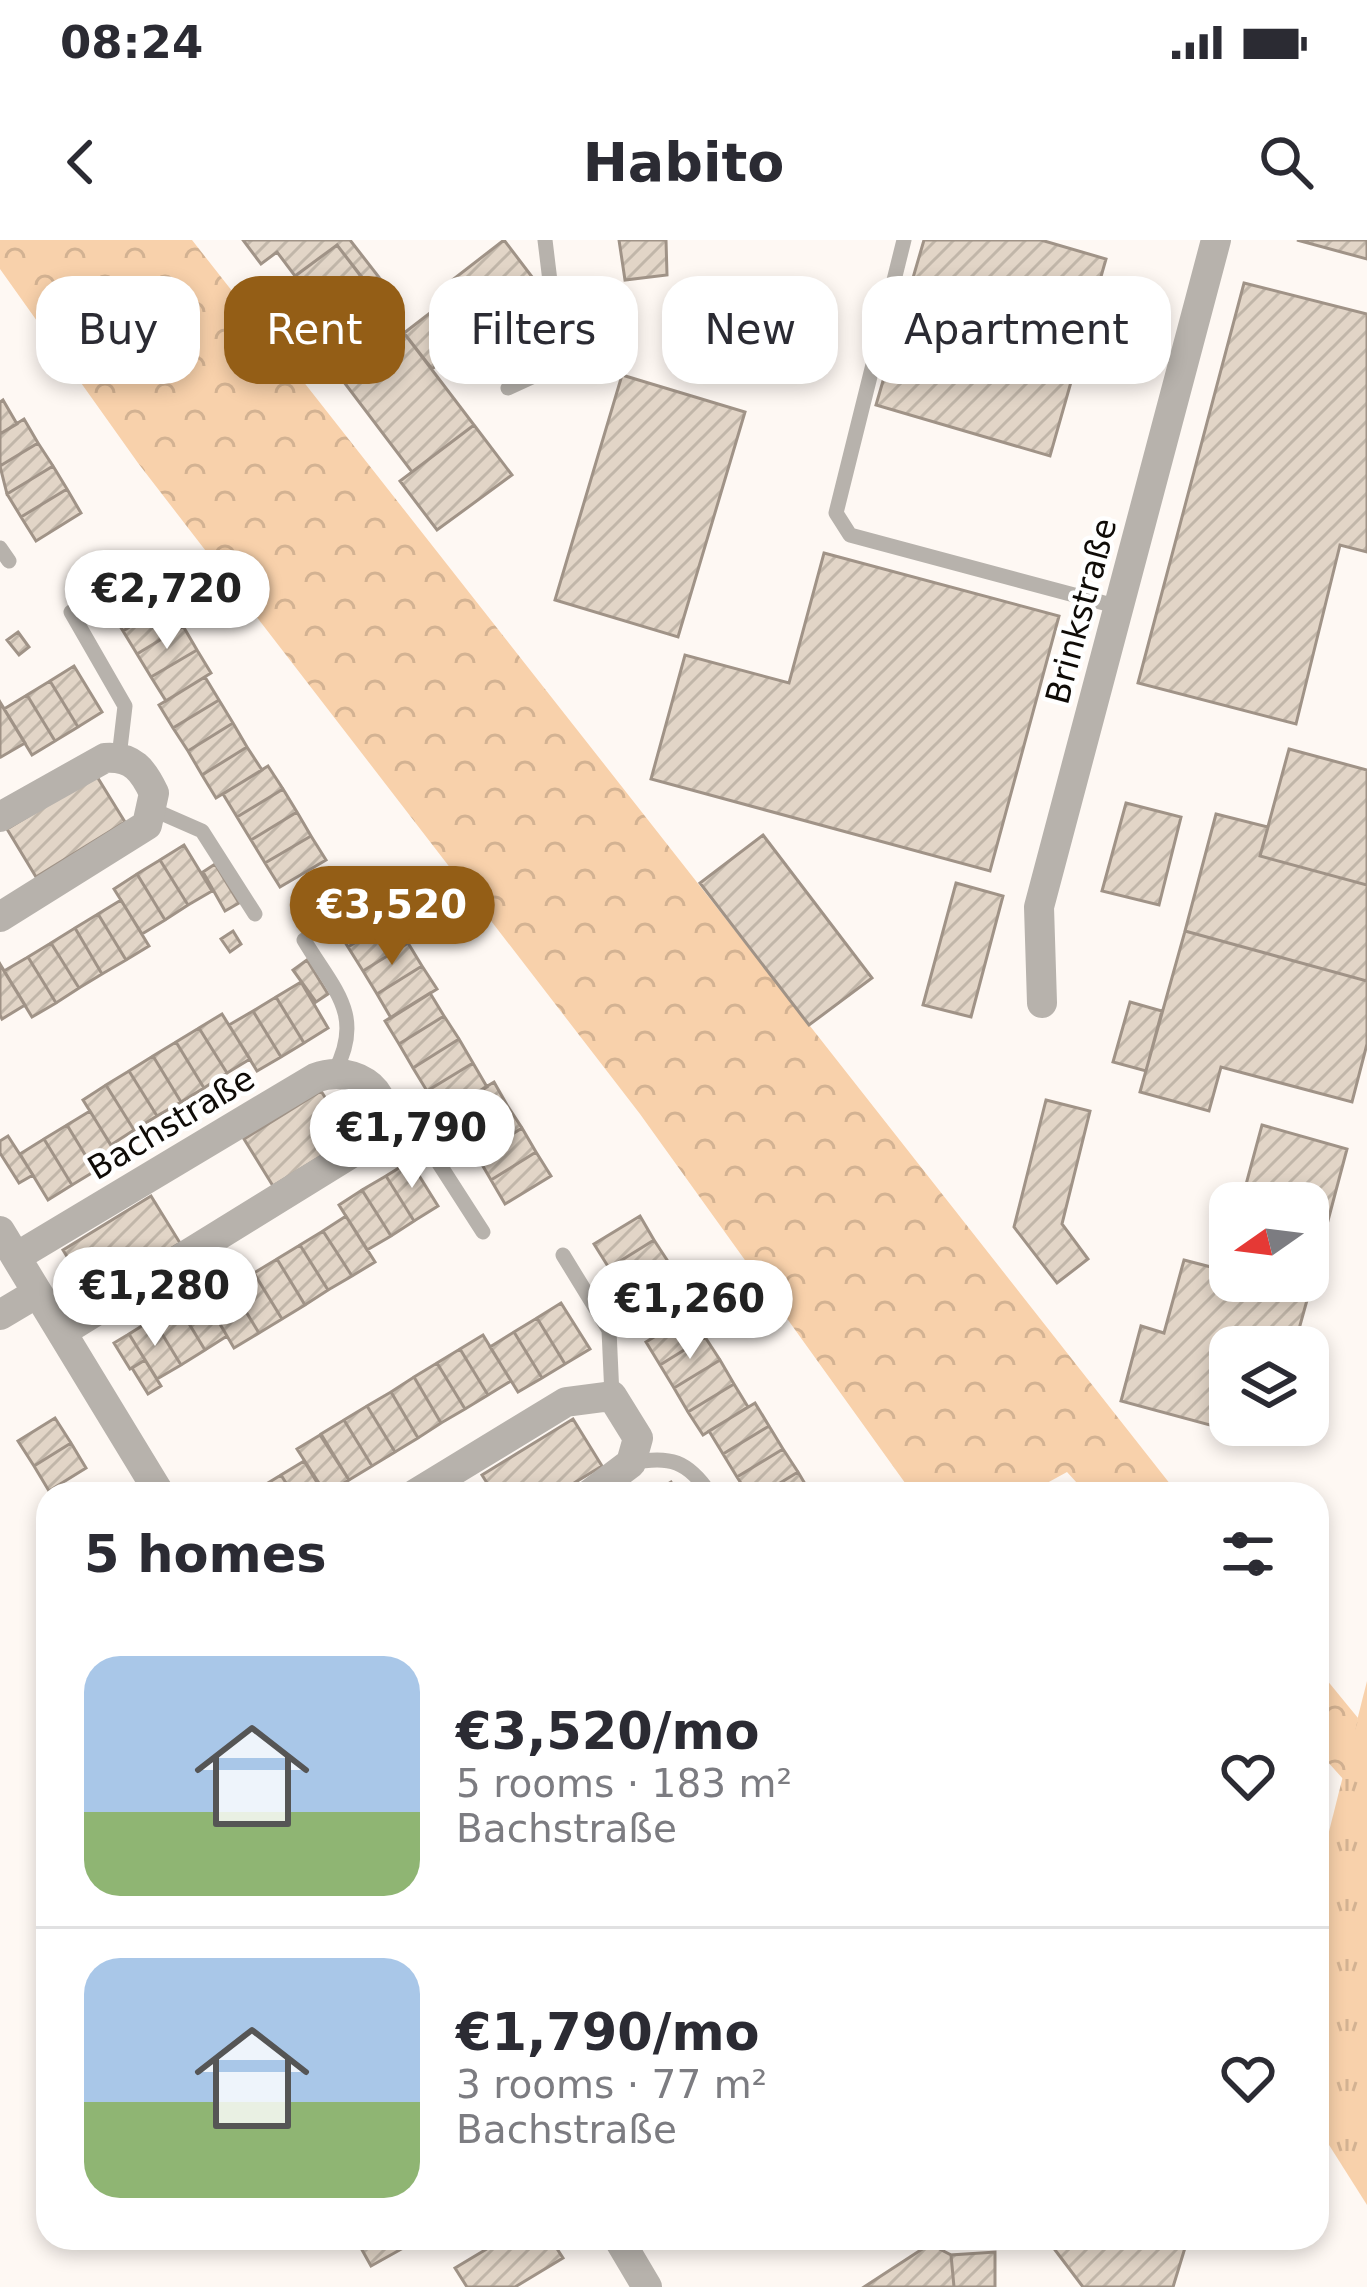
<!DOCTYPE html>
<html lang="en">
<head>
<meta charset="utf-8">
<style>
	body { margin:0; font-family:"DejaVu Sans",sans-serif; background:#f7f7f7; color:#2b2b33; height:100vh; display:flex; flex-direction:column; font-size:45px; white-space:nowrap }
	* { box-sizing:border-box; margin:0 }
	p { font-size:39px; color:#7c7c81 }
	.icon { flex:none; width:66px; height:66px; fill:none; stroke:currentColor; stroke-width:2; stroke-linecap:round; stroke-linejoin:round }
	.map { position:relative; flex:1; overflow:hidden }
	.panel { position:absolute; left:36px; top:1242px; width:1293px; height:768px; display:flex; flex-direction:column; background:#fff; border-radius:36px; box-shadow:0 6px 18px #0003 }
	.panel>* { flex:none }
	.banner { position:absolute; left:36px; top:36px; width:1296px; height:108px; display:flex; gap:24px }
	.needle { width:78px; rotate:256deg }
	.fabs { position:absolute; left:1209px; top:942px; display:grid; gap:24px }
	.fabs a { display:grid; place-items:center; width:120px; height:120px; border-radius:24px; background:#fff; box-shadow:0 6px 18px #0003; font-size:60px }
	.price { position:absolute; translate:-50% -102px; padding:0 27px; border-radius:42px; background:#fff; color:#222; font-size:39px; line-height:78px; filter:drop-shadow(0 3px 6px #0008) }
	.price::after { content:''; position:absolute; left:50%; top:72px; width:36px; height:27px; margin-left:-18px; background:inherit; clip-path:polygon(0 0,100% 0,50% 100%) }
	.price.selected { background:#945e16; color:#fff }
	ul { padding:0; list-style:none }
	li { display:flex; align-items:center; gap:36px; height:300px; padding:0 48px }
	li+li { border-top:3px solid #e1e1e2 }
	li span { display:grid; place-items:center; flex:none; width:336px; height:240px; border-radius:36px; color:#555 }
	li>.icon { margin-inline-start:auto }
	span .icon { width:144px; height:144px; fill:#fffc; stroke-width:1 }
	li b { font-size:51px }
	h2 { display:flex; justify-content:space-between; align-items:center; height:144px; padding:0 48px; font-size:51px }
	.chip { padding:0 42px; border-radius:36px; background:#fff; box-shadow:0 6px 18px #0003; font-size:42px; line-height:108px }
	.chip.selected { background:#945e16; color:#fff }
	.status { display:flex; justify-content:space-between; align-items:center; height:84px; padding:0 60px; background:#fff; direction:ltr }
	.status svg { height:33px; fill:currentColor }
	header { display:flex; justify-content:space-between; align-items:center; height:156px; padding:0 48px; background:#fff; font-size:54px; font-weight:800 }
	.map>svg:first-child { display:block }
	.grass { fill:url(#grass-tufts) }
	.forest { fill:url(#forest-crowns) }
	.building { fill:url(#building-hatch); stroke:#a09387; stroke-width:3 }
	.lines { fill:none; stroke-linecap:round; stroke-linejoin:round }
	.lane { stroke:#b7b2ac; stroke-width:15 }
	.street { stroke:#b7b2ac; stroke-width:30 }
	.labels { text-anchor:middle; dominant-baseline:central; stroke-width:9; stroke-linejoin:round; paint-order:stroke }
	.street-label { font-size:33px; fill:#0f0b07; stroke:#fff }
</style>
</head>
<body>
<div class="status"><b>08:24</b><svg viewBox="0 0 49 12"><path d="M0 12V9h3v3zM5 12V6h3v6zM10 12V3h3v9zM15 12V0h3v12zM26 1h20v11H26zM47 4h2v5h-2z"/></svg></div>
<header><svg class="icon" aria-label="back" viewBox="0 0 24 24"><path d="M15 5l-7 7 7 7"/></svg>Habito<svg class="icon" aria-label="search" viewBox="0 0 24 24"><circle cx="10" cy="10" r="6"/><path d="M15 15l6 6"/></svg></header>
<div class="map">
<svg width="1367" height="2047" viewBox="0 0 1367 2047">
	<defs>
		<pattern id="grass-tufts" width="24" height="20" patternUnits="userSpaceOnUse" patternTransform="scale(3)"><rect width="24" height="20" fill="#f8d1ab"/><path d="M3 7l-1-3M5 7V3M7 7l1-3M15 17l-1-3M17 17v-4M19 17l1-3" fill="none" stroke="#d3b292"/></pattern>
		<pattern id="forest-crowns" width="20" height="18" patternUnits="userSpaceOnUse" patternTransform="scale(3)"><rect width="20" height="18" fill="#f8d1ab"/><path d="M2 6a3 3 0 1 1 6 0M12 15a3 3 0 1 1 6 0" fill="none" stroke="#d3b292"/></pattern>
		<pattern id="building-hatch" width="6" height="6" patternUnits="userSpaceOnUse" patternTransform="scale(3)"><rect width="6" height="6" fill="#e2d5c7"/><path d="M-1 1l2-2M0 6l6-6M5 7l2-2" fill="none" stroke="#c1b6a9"/></pattern>
	</defs>
	<rect width="100%" height="100%" fill="#fef8f3"/>
	<!-- grass -->
	<path class="grass" d="M1367,1441V1965L1317,1886V1639Z"/>
	<!-- forest -->
	<path class="forest" d="M0,0H192L1178,1254H1087L1067,1232L1027,1254H913L640,874L138,223L0,29Z
		M1317,1428L1358,1478L1344,1540L1317,1510Z"/>
	<!-- building -->
	<path class="building" d="M243,0H350L385,45L375,54L337,5L295,36L277,12L261,24Z
		M504,0L542,50L479,98L442,48Z
		M619,0H666L667,35L625,40Z
		M924,0H1041L1106,19L1050,216L876,165Z
		M1297,0H1367V19Z
		M337,5L474,185L412,232L275,51Z
		M1244,43L1367,74V312L1340,305L1296,484L1138,443Z
		M448,59L476,96L432,129L404,93Z
		M622,135L745,172L678,397L555,360Z
		M3,160L17,184L0,194V162Z
		M24,179L38,203L0,226V194Z
		M474,185L512,235L437,290L400,241Z
		M38,203L53,226L7,254L0,226Z
		M53,226L67,249L21,277L7,254Z
		M67,249L81,273L36,301L21,277Z
		M824,313L1059,376L990,631L651,539L685,415L789,443Z
		M154,339L169,363L123,391L108,367Z
		M169,363L183,386L137,414L123,391Z
		M183,386L197,410L151,437L137,414Z
		M18,392L29,407L19,415L7,400Z
		M197,410L211,433L166,461L151,437Z
		M74,426L102,472L78,487L50,441Z
		M205,437L219,460L173,488L159,465Z
		M50,441L78,487L55,501L27,455Z
		M27,455L55,501L32,515L4,469Z
		M219,460L233,483L188,511L173,488Z
		M0,462L25,503L1,517L0,515Z
		M233,483L247,507L202,535L188,511Z
		M247,507L262,530L216,558L202,535Z
		M1289,509L1367,530V645L1260,616Z
		M268,526L283,549L237,577L223,554Z
		M96,535L125,582L36,637L7,589Z
		M283,549L297,572L251,600L237,577Z
		M1126,563L1181,577L1159,665L1102,651Z
		M297,572L311,596L265,623L251,600Z
		M1216,574L1268,587L1260,616L1367,645V741L1185,691Z
		M763,595L872,738L809,785L700,643Z
		M311,596L326,620L280,647L265,623Z
		M184,605L212,651L188,665L160,620Z
		M160,620L188,665L165,680L137,634Z
		M215,624L239,663L225,671L203,632Z
		M137,634L165,680L142,694L114,649Z
		M956,643L1003,656L971,777L923,765Z
		M379,655L394,679L348,707L333,683Z
		M121,660L149,706L126,720L98,674Z
		M98,674L126,720L102,734L75,688Z
		M394,679L408,703L363,731L348,707Z
		M75,688L102,734L79,748L51,703Z
		M233,691L241,704L230,712L221,699Z
		M1185,691L1367,741V804L1352,862L1221,827L1209,871L1140,852Z
		M51,703L79,748L56,763L28,717Z
		M408,703L422,726L377,754L363,731Z
		M28,717L56,763L32,777L4,731Z
		M307,720L328,754L316,762L293,730Z
		M0,724L25,765L2,779L0,775Z
		M422,726L437,749L391,778L377,754Z
		M301,742L328,788L304,803L276,757Z
		M430,753L444,776L399,804L385,781Z
		M276,757L304,803L281,817L253,771Z
		M1130,762L1162,771L1146,831L1113,822Z
		M253,771L281,817L257,831L229,785Z
		M222,774L250,819L227,833L199,788Z
		M444,776L459,799L413,828L399,804Z
		M199,788L227,833L204,848L176,802Z
		M459,799L473,823L427,851L413,828Z
		M176,802L204,848L181,862L153,816Z
		M153,816L181,862L157,876L129,831Z
		M473,823L487,847L442,874L427,851Z
		M129,831L157,876L134,890L106,845Z
		M494,842L507,865L462,893L448,870Z
		M106,845L134,890L111,905L83,860Z
		M321,851L351,898L273,946L244,899Z
		M1046,860L1090,871L1062,984L1088,1019L1057,1043L1014,987Z
		M507,865L522,888L477,916L462,893Z
		M90,871L118,917L95,931L67,885Z
		M67,885L95,931L72,945L44,899Z
		M1262,885L1347,909L1316,1026L1308,1024V963H1241Z
		M522,888L536,912L491,940L477,916Z
		M8,896L33,935L19,943L0,913V901Z
		M44,899L72,945L48,960L20,914Z
		M536,912L551,936L505,964L491,940Z
		M410,921L438,966L414,981L386,936Z
		M386,936L414,981L391,996L362,950Z
		M362,950L391,996L367,1010L339,965Z
		M151,956L180,1003L92,1057L63,1010Z
		M346,976L375,1022L352,1036L323,991Z
		M640,976L654,1000L609,1028L594,1004Z
		M323,991L352,1036L328,1050L300,1005Z
		M654,1000L669,1023L623,1051L609,1028Z
		M300,1005L328,1050L305,1065L277,1019Z
		M277,1019L305,1065L282,1079L254,1033Z
		M1184,1020L1230,1032V1041H1264L1309,1053L1294,1107H1230V1185H1273L1269,1201L1121,1161L1141,1086L1164,1093Z
		M669,1023L683,1046L638,1074L623,1051Z
		M254,1033L282,1079L259,1093L231,1047Z
		M683,1046L697,1070L652,1098L638,1074Z
		M231,1047L259,1093L234,1108L207,1062Z
		M200,1050L227,1096L205,1110L177,1064Z
		M561,1063L590,1109L565,1124L537,1078Z
		M177,1064L205,1110L181,1125L153,1079Z
		M691,1074L705,1097L660,1125L646,1102Z
		M537,1078L565,1124L542,1138L514,1092Z
		M153,1079L181,1125L157,1139L129,1094Z
		M514,1092L542,1138L518,1152L490,1107Z
		M129,1094L145,1120L130,1129L114,1103Z
		M483,1095L511,1141L488,1155L460,1109Z
		M705,1097L720,1120L674,1148L660,1125Z
		M460,1109L488,1155L465,1169L437,1123Z
		M145,1120L161,1146L148,1154L132,1128Z
		M720,1120L734,1144L688,1172L674,1148Z
		M437,1123L465,1169L441,1183L414,1137Z
		M414,1137L441,1183L418,1198L391,1152Z
		M734,1144L748,1167L703,1195L688,1172Z
		M391,1152L418,1198L395,1212L367,1166Z
		M755,1163L769,1186L723,1214L709,1191Z
		M367,1166L395,1212L372,1226L344,1180Z
		M55,1178L71,1203L34,1226L18,1201Z
		M573,1179L602,1226L556,1254H494L482,1235Z
		M344,1180L372,1226L349,1240L321,1194Z
		M769,1186L783,1209L737,1237L723,1214Z
		M320,1195L349,1240L326,1254L297,1209Z
		M71,1203L86,1228L49,1251L34,1226Z
		M783,1209L798,1232L762,1254H748L737,1237Z
		M304,1221L324,1254H293L281,1235Z
		M798,1232L811,1254H762Z
		M281,1235L293,1254H261L258,1249Z
		M671,1242L678,1254H651Z
		M363,1998H412L414,2002L371,2026L357,2001Z
		M505,1998H550L563,2018L515,2047H467L455,2028Z
		M1046,1998H1188L1173,2047H1083Z
		M930,2004L951,2015L954,2047H864Z
		M995,2012V2047H954L951,2015Z"/>
	<g class="lines">
		<!-- lane -->
		<path class="lane" d="M904,0L836,273L850,295L1119,367
			M508,148L545,131L557,99L545,0
			M0,308L9,321
			M71,372L125,466L119,517
			M154,570L202,591L255,674
			M304,700C333,749 365,774 335,831
			M382,887L429,908L483,992
			M563,1015L609,1090L612,1156
			M631,1223C670,1215 688,1221 710,1254"/>
		<!-- street -->
		<path class="street" d="M0,577L105,518C133,516 143,530 154,553L147,585L0,677
			M1042,763L1039,667L1216,0
			M0,991L160,1254
			M16,1017L315,838C357,822 400,856 376,898L62,1092
			M0,1075L37,1053
			M415,1254L566,1162L612,1156L638,1198L631,1223L590,1254
			M618,1998L647,2047"/>
	</g>
	<g class="labels">
		<!-- street labels -->
		<g class="street-label">
			<text transform="translate(1081 371) rotate(-75)">Brinkstraße</text>
			<text transform="translate(171 883) rotate(-31)">Bachstraße</text>
		</g>
	</g>
</svg>
<div class="fabs">
<a><svg class="needle" viewBox="-14 -14 28 28"><path d="M0-13l5 13h-10z" fill="#e53935"/><path d="M0 13l5-13h-10z" fill="#7c7c81"/></svg></a>
<a><svg class="icon" aria-label="layers" viewBox="0 0 24 24"><path d="M12 4l9 5-9 5-9-5zM3 14l9 5 9-5"/></svg></a>
</div>
<b class="price" style="left:167px;top:412px">€2,720</b>
<b class="price selected" style="left:392px;top:728px">€3,520</b>
<b class="price" style="left:412px;top:951px">€1,790</b>
<b class="price" style="left:155px;top:1109px">€1,280</b>
<b class="price" style="left:690px;top:1122px">€1,260</b>
<div class="banner">
<a class="chip">Buy</a>
<a class="chip selected">Rent</a>
<a class="chip">Filters</a>
<a class="chip">New</a>
<a class="chip">Apartment</a>
</div>
<section class="panel">
<h2>5 homes<svg class="icon" aria-label="filters" viewBox="0 0 24 24"><path d="M4 7h16M4 17h16"/><circle cx="9" cy="7" r="2"/><circle cx="15" cy="17" r="2"/></svg></h2>
<ul>
<li><span style="background:linear-gradient(#a9c7e8 65%,#8fb573 0)"><svg class="icon" aria-label="home" viewBox="0 0 24 24"><path d="M3 11l9-7 9 7M6 9v11h12V9"/></svg></span><div><b>€3,520/mo</b><p>5 rooms · 183 m²</p><p>Bachstraße</p></div><svg class="icon" aria-label="heart" viewBox="0 0 24 24"><path d="M12 20l-8-8c-3-5 5-10 8-4 3-6 11-1 8 4z"/></svg></li>
<li><span style="background:linear-gradient(#a9c7e8 60%,#8fb573 0)"><svg class="icon" aria-label="home" viewBox="0 0 24 24"><path d="M3 11l9-7 9 7M6 9v11h12V9"/></svg></span><div><b>€1,790/mo</b><p>3 rooms · 77 m²</p><p>Bachstraße</p></div><svg class="icon" aria-label="heart" viewBox="0 0 24 24"><path d="M12 20l-8-8c-3-5 5-10 8-4 3-6 11-1 8 4z"/></svg></li>
</ul>
</section>
</div>
</body>
</html>
